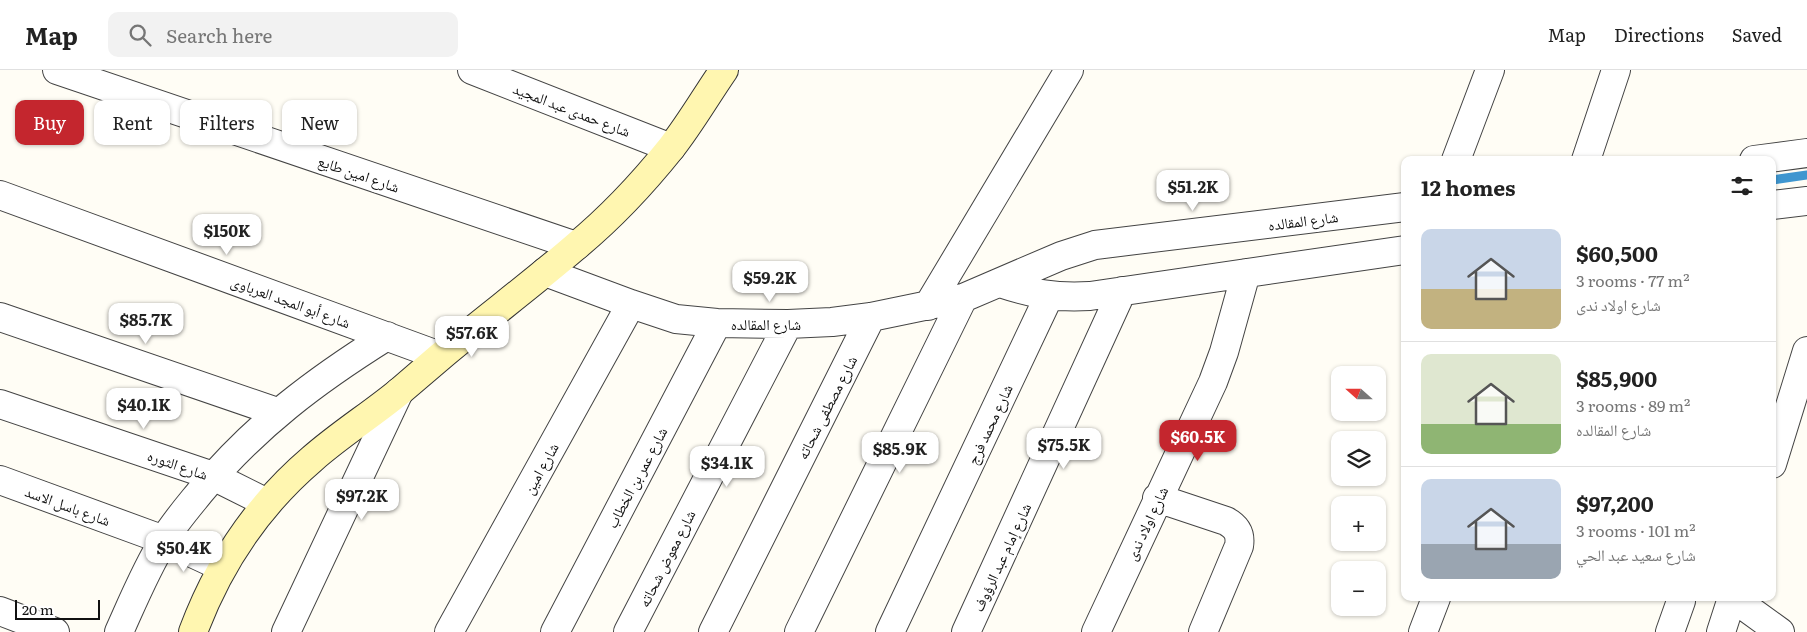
<!DOCTYPE html>
<html lang="en">
<head>
<meta charset="utf-8">
<style>
	body { margin:0; font-family:Literata,"Noto Naskh Arabic",serif; background:#f2f2f2; color:#222; height:100vh; display:flex; flex-direction:column; font-size:19px; white-space:nowrap }
	* { box-sizing:border-box; margin:0 }
	p { font-size:16px; color:#767676 }
	.icon { flex:none; width:28px; height:28px; fill:none; stroke:currentColor; stroke-width:2; stroke-linecap:round; stroke-linejoin:round }
	.map { position:relative; flex:1; overflow:hidden }
	.sheet { position:absolute; left:1401px; top:86px; width:375px; height:445px; display:flex; flex-direction:column; background:#fff; border-radius:10px; box-shadow:0 1px 4px #0004 }
	.sheet>* { flex:none }
	.guide { position:absolute; left:15px; top:30px; width:475px; height:45px; display:flex; gap:10px }
	.needle { width:32px; rotate:291deg }
	.fabs { position:absolute; left:1331px; top:296px; display:grid; gap:10px }
	.fabs a { display:grid; place-items:center; width:55px; height:55px; border-radius:10px; background:#fff; box-shadow:0 1px 4px #0004; font-size:25px }
	.scale { position:absolute; left:15px; bottom:12px; width:85px; box-sizing:border-box; padding-left:5px; border:2px solid #111; border-top:0; font-size:14px; line-height:18px; white-space:nowrap; color:#111; -webkit-text-stroke:4px #fff; paint-order:stroke }
	.price { position:absolute; translate:-50% -42px; padding:0 11px; border-radius:10px; background:#fff; color:#222; font-size:16px; line-height:32px; filter:drop-shadow(0 1px 2px #0008) }
	.price::after { content:''; position:absolute; left:50%; top:30px; width:15px; height:11px; margin-left:-8px; background:inherit; clip-path:polygon(0 0,100% 0,50% 100%) }
	.price.current { background:#c4262e; color:#fff }
	ul { padding:0; list-style:none }
	li { display:flex; align-items:center; gap:15px; height:125px; padding:0 20px }
	li+li { border-top:1px solid #e0e0e0 }
	li span { display:grid; place-items:center; flex:none; width:140px; height:100px; border-radius:10px; color:#555 }
	li>.icon { margin-inline-start:auto }
	span .icon { width:60px; height:60px; fill:#fffc; stroke-width:1 }
	li b { font-size:21px }
	h2 { display:flex; justify-content:space-between; align-items:center; height:60px; padding:0 20px; font-size:21px }
	.pill { padding:0 18px; border-radius:10px; background:#fff; box-shadow:0 1px 4px #0004; font-size:18px; line-height:45px }
	.pill.current { background:#c4262e; color:#fff }
	header { display:flex; align-items:center; gap:30px; box-sizing:border-box; height:70px; padding:0 25px; background:#fff; border-bottom:1px solid #e0e0e0 }
	header strong { font-size:24px }
	nav { display:flex; gap:28px; margin-inline-start:auto; font-size:18px }
	.search { width:350px; height:45px; background:#f2f2f2; display:flex; align-items:center; gap:12px; box-sizing:border-box; padding:0 18px; border-radius:10px; color:#767676; font-size:19px }
	.map>svg:first-child { display:block }
	.lines { fill:none; stroke-linecap:round; stroke-linejoin:round }
	.stream { stroke:#3f96cf; stroke-width:9 }
	.street-casing { stroke:#444; stroke-width:30 }
	.secondary-casing { stroke:#333; stroke-width:30 }
	.street { stroke:#fff; stroke-width:28 }
	.secondary { stroke:#fff6b0; stroke-width:28 }
	.labels { text-anchor:middle; dominant-baseline:central; stroke-width:5; stroke-linejoin:round; paint-order:stroke }
	.street-label { font-size:15px; fill:#111; stroke:#fff }
</style>
</head>
<body>
<header>
<strong>Map</strong>
<div class="search"><svg class="icon" aria-label="search" viewBox="0 0 24 24"><circle cx="10" cy="10" r="6"/><path d="M15 15l6 6"/></svg>Search here</div>
<nav><a>Map</a><a>Directions</a><a>Saved</a></nav>
</header>
<div class="map">
<svg width="1807" height="562" viewBox="0 0 1807 562">
	<rect width="100%" height="100%" fill="#fffdf5"/>
	<g class="lines">
		<!-- stream -->
		<path class="stream" d="M1772,110L1807,105"/>
		<defs>
			<path id="street" d="M57,0L576,176
				M472,0L671,78
				M1456,90L1490,0
				M1586,90L1616,0
				M1754,90L1807,83
				M0,125L440,286
				M1772,135L1807,131
				M545,202L631,234L676,249L717,253L788,254L832,252L871,247L963,228L1061,186L1095,175L1405,137
				M1000,213C1033,224 1055,228 1090,226L1405,180
				M928,236L1069,0
				M0,247L277,342
				M0,334L213,406L267,433
				M1772,394L1807,281
				M0,410L164,470L222,497
				M1157,428L1226,451C1237,457 1241,464 1239,476L1203,562
				M1733,528L1780,562
				M0,541L55,562
				M119,562C133,531 146,499 164,470C174,453 188,437 201,421C255,356 315,311 387,266
				M286,562L399,322
				M449,562L631,234
				M555,562L717,253
				M628,562L788,254
				M713,562L871,247
				M799,562L963,228
				M890,562L1049,226
				M966,562L1122,221
				M1096,562L1213,312L1224,282L1246,203
				M1423,562L1436,528
				M1670,562L1681,531
				M1721,562L1732,528"/>
			<path id="secondary" d="M193,562C218,495 257,436 312,389C339,365 371,345 399,322C413,310 427,298 441,286C485,249 531,215 575,177C609,149 643,113 671,78C690,54 706,26 724,0"/>
		</defs>
		<!-- street casing -->
		<use href="#street" class="street-casing"/>
		<!-- secondary casing -->
		<use href="#secondary" class="secondary-casing"/>
		<!-- street -->
		<use href="#street" class="street"/>
		<!-- secondary -->
		<use href="#secondary" class="secondary"/>
	</g>
	<g class="labels">
		<!-- street labels -->
		<g class="street-label">
			<text transform="translate(572 39) rotate(21)">شارع حمدى عبد المجيد</text>
			<text transform="translate(359 103) rotate(19)">شارع امين طايع</text>
			<text transform="translate(1303 150) rotate(-7)">شارع المقالده</text>
			<text transform="translate(291 231) rotate(20)">شارع أبو المجد العرباوى</text>
			<text x="766" y="253">شارع المقالده</text>
			<text transform="translate(826 337) rotate(-63)">شارع مصطفى شحاته</text>
			<text transform="translate(989 354) rotate(-65)">شارع محمد فرج</text>
			<text transform="translate(178 394) rotate(19)">شارع الثوره</text>
			<text transform="translate(540 398) rotate(-61)">شارع امين</text>
			<text transform="translate(636 407) rotate(-62)">شارع عمر بن الخطاب</text>
			<text transform="translate(68 435) rotate(20)">شارع باسل الاسد</text>
			<text transform="translate(1146 453) rotate(-65)">شارع اولاد ندى</text>
			<text transform="translate(1001 487) rotate(-65)">شارع إمام عبد الرؤوف</text>
			<text transform="translate(666 488) rotate(-63)">شارع معوض شحاته</text>
		</g>
	</g>
</svg>
<div class="fabs">
<a><svg class="needle" viewBox="-14 -14 28 28"><path d="M0-13l5 13h-10z" fill="#e53935"/><path d="M0 13l5-13h-10z" fill="#767676"/></svg></a>
<a><svg class="icon" aria-label="layers" viewBox="0 0 24 24"><path d="M12 4l9 5-9 5-9-5zM3 14l9 5 9-5"/></svg></a>
<a>+</a>
<a>−</a>
</div>
<div class="scale">20 m</div>
<b class="price" style="left:1193px;top:142px">$51.2K</b>
<b class="price" style="left:227px;top:186px">$150K</b>
<b class="price" style="left:770px;top:233px">$59.2K</b>
<b class="price" style="left:146px;top:275px">$85.7K</b>
<b class="price" style="left:472px;top:288px">$57.6K</b>
<b class="price" style="left:144px;top:360px">$40.1K</b>
<b class="price current" style="left:1198px;top:392px">$60.5K</b>
<b class="price" style="left:1064px;top:400px">$75.5K</b>
<b class="price" style="left:900px;top:404px">$85.9K</b>
<b class="price" style="left:727px;top:418px">$34.1K</b>
<b class="price" style="left:362px;top:451px">$97.2K</b>
<b class="price" style="left:184px;top:503px">$50.4K</b>
<div class="guide">
<a class="pill current">Buy</a>
<a class="pill">Rent</a>
<a class="pill">Filters</a>
<a class="pill">New</a>
</div>
<section class="sheet">
<h2>12 homes<svg class="icon" aria-label="filters" viewBox="0 0 24 24"><path d="M4 7h16M4 17h16"/><circle cx="9" cy="7" r="2"/><circle cx="15" cy="17" r="2"/></svg></h2>
<ul>
<li><span style="background:linear-gradient(#c9d6e8 60%,#c2b280 0)"><svg class="icon" aria-label="home" viewBox="0 0 24 24"><path d="M3 11l9-7 9 7M6 9v11h12V9"/></svg></span><div><b>$60,500</b><p>3 rooms · 77 m²</p><p>شارع اولاد ندى</p></div></li>
<li><span style="background:linear-gradient(#dfe7d0 70%,#8fb573 0)"><svg class="icon" aria-label="home" viewBox="0 0 24 24"><path d="M3 11l9-7 9 7M6 9v11h12V9"/></svg></span><div><b>$85,900</b><p>3 rooms · 89 m²</p><p>شارع المقالده</p></div></li>
<li><span style="background:linear-gradient(#c9d6e8 65%,#9aa5b1 0)"><svg class="icon" aria-label="home" viewBox="0 0 24 24"><path d="M3 11l9-7 9 7M6 9v11h12V9"/></svg></span><div><b>$97,200</b><p>3 rooms · 101 m²</p><p>شارع سعيد عبد الحي</p></div></li>
</ul>
</section>
</div>
</body>
</html>
